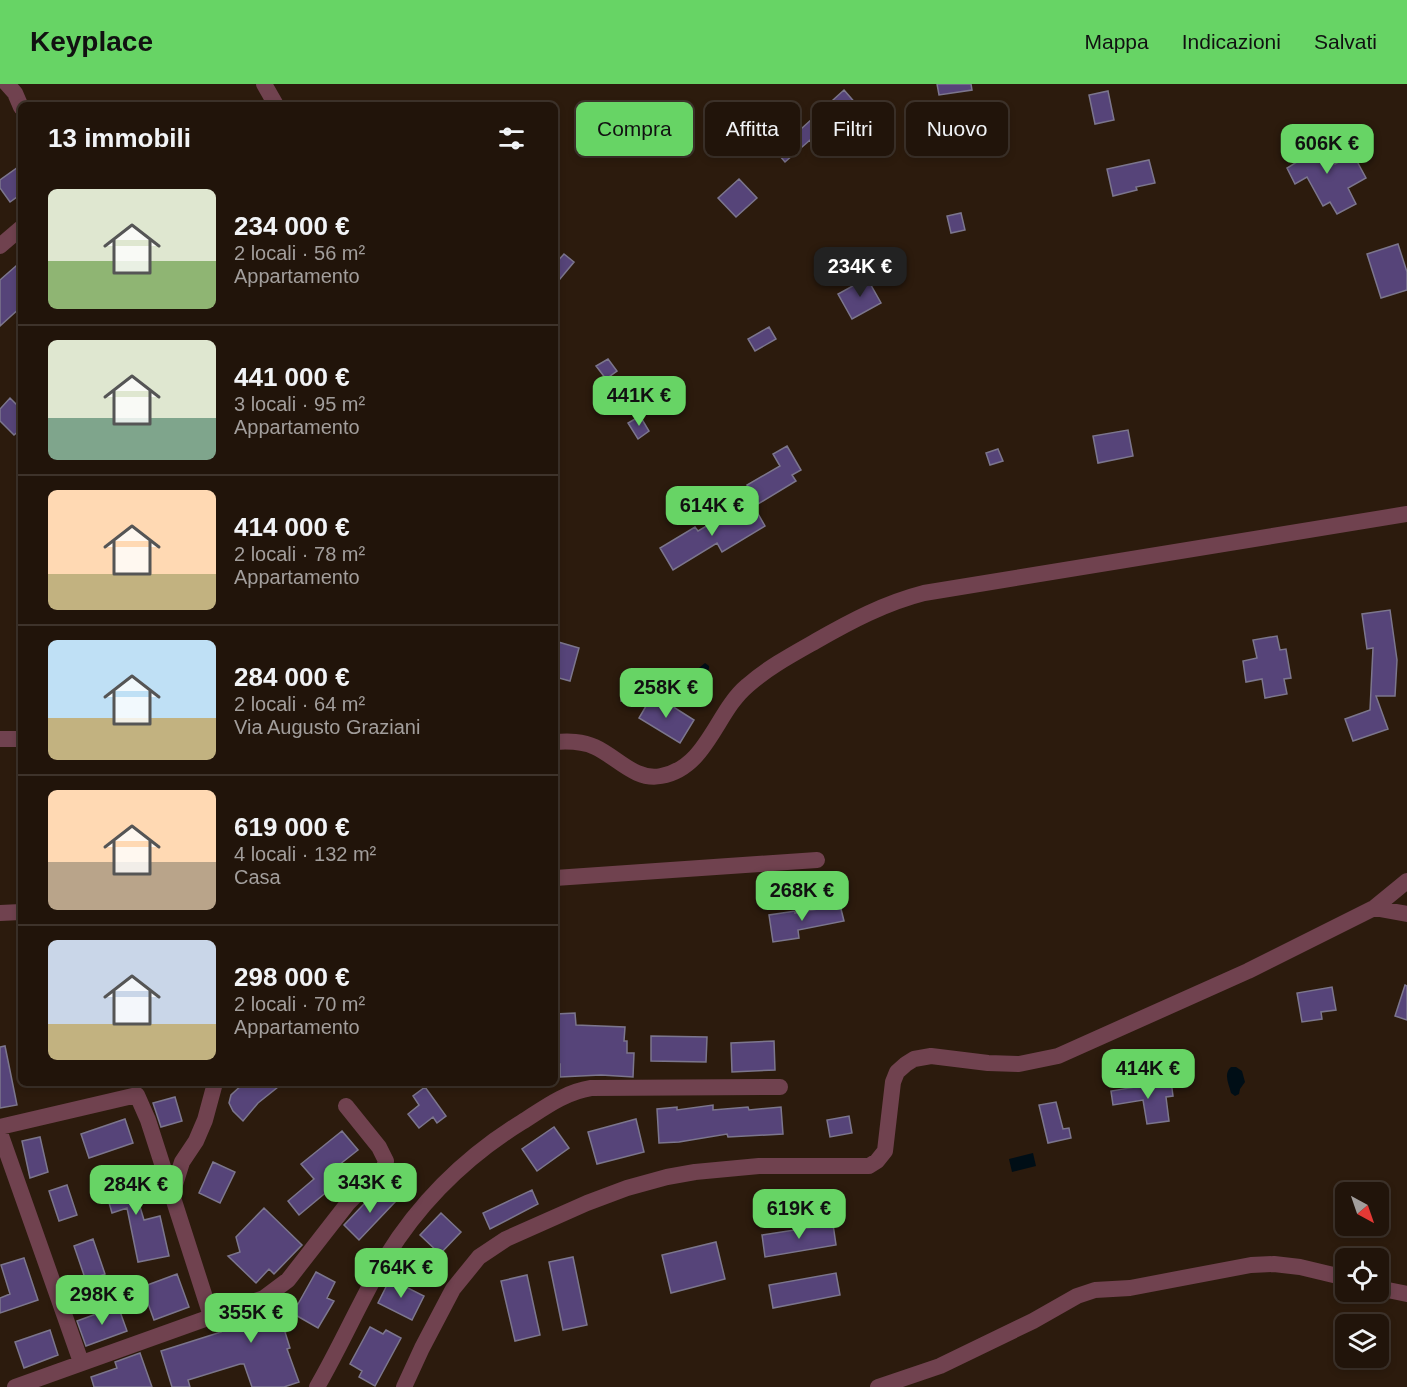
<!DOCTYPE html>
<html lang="it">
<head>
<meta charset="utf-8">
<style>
	body { margin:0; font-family:Helvetica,sans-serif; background:#2d2118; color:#f1f3f6; height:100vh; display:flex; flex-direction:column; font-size:22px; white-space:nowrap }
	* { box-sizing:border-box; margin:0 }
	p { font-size:20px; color:#a29e9c }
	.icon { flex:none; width:33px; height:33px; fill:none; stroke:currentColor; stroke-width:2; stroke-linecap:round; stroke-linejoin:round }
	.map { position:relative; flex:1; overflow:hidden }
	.details { position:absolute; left:18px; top:18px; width:540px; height:984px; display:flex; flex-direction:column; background:#21140a; border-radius:9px; box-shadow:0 3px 9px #0003,0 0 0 2px #3e332b }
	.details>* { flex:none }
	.top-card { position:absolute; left:576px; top:18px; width:570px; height:54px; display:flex; gap:12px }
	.needle { width:39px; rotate:140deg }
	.tools { position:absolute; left:1335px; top:1098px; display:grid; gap:12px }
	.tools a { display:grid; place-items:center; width:54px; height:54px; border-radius:9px; background:#21140a; box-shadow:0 3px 9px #0003,0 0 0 2px #3e332b; font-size:30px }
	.price { position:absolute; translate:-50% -51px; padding:0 14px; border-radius:12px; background:#67d465; color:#111; font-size:20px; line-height:39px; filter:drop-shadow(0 2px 3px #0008) }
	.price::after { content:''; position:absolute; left:50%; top:36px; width:18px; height:14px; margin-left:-9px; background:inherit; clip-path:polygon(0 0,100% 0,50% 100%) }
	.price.current { background:#222; color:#fff }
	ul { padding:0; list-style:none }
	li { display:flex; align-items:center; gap:18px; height:150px; padding:0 30px }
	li+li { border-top:2px solid #3e332b }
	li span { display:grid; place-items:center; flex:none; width:168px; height:120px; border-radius:9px; color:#555 }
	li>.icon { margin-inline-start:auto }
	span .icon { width:72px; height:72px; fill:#fffc; stroke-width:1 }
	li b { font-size:26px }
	h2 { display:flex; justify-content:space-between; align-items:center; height:72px; padding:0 30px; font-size:26px }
	.pill { padding:0 21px; border-radius:9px; background:#21140a; box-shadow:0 3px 9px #0003,0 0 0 2px #3e332b; font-size:21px; line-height:54px }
	.pill.current { background:#67d465; color:#111 }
	header { display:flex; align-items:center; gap:36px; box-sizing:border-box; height:84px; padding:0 30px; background:#67d465; color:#111 }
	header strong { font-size:28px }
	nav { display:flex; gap:33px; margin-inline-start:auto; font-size:21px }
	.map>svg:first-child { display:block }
	.water { fill:#000e16 }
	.building { fill:#564479; stroke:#7c768d; stroke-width:1.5 }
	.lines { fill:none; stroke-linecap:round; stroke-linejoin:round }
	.minor { stroke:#70424f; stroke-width:16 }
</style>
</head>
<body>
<header>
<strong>Keyplace</strong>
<nav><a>Mappa</a><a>Indicazioni</a><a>Salvati</a></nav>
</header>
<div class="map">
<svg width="1407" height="1303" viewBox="0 0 1407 1303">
	<rect width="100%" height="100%" fill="#2c1b0d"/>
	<!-- water -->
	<path class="water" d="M705,579L709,582C710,588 700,600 693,601L690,597L694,588Z
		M1231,983H1236L1242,987L1245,998L1240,1005L1239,1010L1235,1012L1231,1009C1229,1000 1223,990 1231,983Z
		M1033,1069L1036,1082L1012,1088L1009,1075Z"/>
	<!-- building -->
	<path class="building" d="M937,0H971L972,6L939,11Z
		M844,6L857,21L813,60L810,56L785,78L774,65L789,52L791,54Z
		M1108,7L1114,36L1095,40L1089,11Z
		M1321,54L1335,80L1353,70L1366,94L1348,104L1356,120L1337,130L1330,118L1323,122L1307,93L1295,100L1287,84L1297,78L1293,70Z
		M1149,76L1155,99L1136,103L1137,106L1113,112L1107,85Z
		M21,81V110L10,118L0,104V96Z
		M739,95L757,114L736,133L718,114Z
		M961,129L965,146L951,149L947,132Z
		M1398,160L1407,188V206L1381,214L1367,170Z
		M564,170L574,178L555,201V180Z
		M16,182L21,187V223L0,242V196Z
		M867,194L881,219L852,235L838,210Z
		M769,243L776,255L755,267L748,255Z
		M608,275L617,287L606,295L596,282Z
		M10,314L21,325V345L14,351L0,337V325Z
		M640,332L649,347L638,355L628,339Z
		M1128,346L1133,372L1098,379L1093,352Z
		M787,362L801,386L792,391L796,397L758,420L747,401L780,382L773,370Z
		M998,365L1003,377L990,381L986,369Z
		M753,421L765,442L722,468L717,459L673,486L660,464L695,443L698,447L715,437L717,442Z
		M1390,526L1397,576L1395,612H1376L1388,645L1353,657L1345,635L1370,626L1373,564L1367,565L1362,530Z
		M1277,552L1280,566L1286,565L1291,594L1284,595L1287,610L1265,614L1262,595L1246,598L1243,577L1257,574L1253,556Z
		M555,557L579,564L570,597L555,593Z
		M623,604L633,606L631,619L621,617Z
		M653,610L694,636L680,659L639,634Z
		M840,821L844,837L798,846L799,854L773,858L769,831L795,827V829Z
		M1405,901L1407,902V936L1395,932Z
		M1332,903L1336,926L1321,928L1322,935L1302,938L1297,909Z
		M575,929L576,941L625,943L624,957H627V969H634L633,993L601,991L560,993V980H557L555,968V930Z
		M651,952L707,953L706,978L651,977Z
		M774,957L775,986L732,988L731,959Z
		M5,962L17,1021L0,1024V963Z
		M1171,997L1173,1012L1166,1013L1169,1037L1147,1040L1143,1016L1113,1021L1111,1007Z
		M244,999H283L258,1019L243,1037L233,1027L229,1019L231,1011Z
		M425,1003L446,1032L437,1039L433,1033L419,1044L408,1030L419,1021L413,1012Z
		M175,1013L182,1037L161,1043L153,1019Z
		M1056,1018L1063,1045L1069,1044L1071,1054L1048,1059L1039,1021Z
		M713,1021V1026L748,1023L749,1026L781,1023L783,1050L728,1053L727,1050L679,1058L659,1059L657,1025L677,1023V1026Z
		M849,1032L852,1049L830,1053L827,1036Z
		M125,1035L133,1059L89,1074L81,1050Z
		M636,1035L644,1068L597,1080L588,1048Z
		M554,1043L569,1064L537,1087L522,1065Z
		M342,1047L358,1066L339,1081L347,1091L299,1131L288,1117L314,1095L301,1080Z
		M40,1053L48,1088L30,1094L22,1057Z
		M213,1078L235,1088L220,1119L199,1109Z
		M128,1083L144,1136L160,1132L169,1172L138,1178L127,1124L112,1129L101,1091Z
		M67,1101L77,1131L59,1137L49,1107Z
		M380,1103L395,1118L359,1156L344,1141Z
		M532,1106L538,1120L490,1145L483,1129Z
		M264,1124L302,1161L274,1190L269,1185L256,1199L228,1172L240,1168L236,1153Z
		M441,1129L461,1148L440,1170L420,1151Z
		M833,1140L836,1161L765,1173L762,1151Z
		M93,1155L105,1190L86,1197L74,1162Z
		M716,1158L725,1195L671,1209L662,1171Z
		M573,1173L587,1241L563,1246L549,1178Z
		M24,1174L38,1216L0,1229V1214L10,1210L1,1181Z
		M316,1188L335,1198L327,1214L334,1217L318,1244L285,1225L292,1245L285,1248L290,1264L287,1265L299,1298L284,1303H252L244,1280H240L188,1296L190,1303H172L161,1267L221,1248L220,1246L298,1220Z
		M836,1189L840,1211L773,1224L769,1201Z
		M177,1190L189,1223L154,1236L142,1203Z
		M527,1191L540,1251L515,1257L501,1197Z
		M390,1195L424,1212L412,1236L378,1219Z
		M118,1222L127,1247L86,1262L77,1237Z
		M370,1243L383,1250L386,1246L401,1254L375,1302L359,1293L362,1287L350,1280Z
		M50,1246L58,1271L24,1284L15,1258Z
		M140,1269L152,1303H94L91,1293L117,1284L115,1278Z"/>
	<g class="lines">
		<!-- minor -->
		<path class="minor" d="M7,0L15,9L21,23
			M264,0L276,21
			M0,162L21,144
			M0,655H21
			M555,658C569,657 582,657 595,663C617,673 635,697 661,692C707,684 716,628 747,602C767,584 793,570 816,557C851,537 885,519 924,509L1407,430
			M555,794L817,776
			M1374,824L1407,830
			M0,829L21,828
			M0,1043L137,1011L148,1036L211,1232
			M0,1049L81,1278
			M172,1110L182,1078L196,1057L205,1036L215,999
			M1378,1204L1407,1210
			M15,1303L264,1214L288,1196L348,1119L384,1083L386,1077L379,1063L346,1022
			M317,1303C342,1260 361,1215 386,1173C420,1118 467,1072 522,1038C544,1024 565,1008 591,1004L780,1003
			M404,1303L422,1264L453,1205L479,1173L506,1155L587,1119L627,1104L667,1093L695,1088L759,1082H869L877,1077L885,1067L893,998L897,988L906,980L914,975L931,972L988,979L1019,980L1058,972L1248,887L1374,824L1407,797
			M878,1303L940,1282L1033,1237L1077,1212L1095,1206L1130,1204L1251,1181L1274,1180L1300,1183L1346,1194"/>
	</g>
</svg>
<div class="tools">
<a><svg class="needle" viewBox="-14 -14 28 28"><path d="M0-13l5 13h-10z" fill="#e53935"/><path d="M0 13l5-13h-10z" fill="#a29e9c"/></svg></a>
<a><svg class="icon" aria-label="locate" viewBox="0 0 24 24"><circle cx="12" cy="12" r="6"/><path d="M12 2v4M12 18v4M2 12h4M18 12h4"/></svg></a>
<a><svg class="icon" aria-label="layers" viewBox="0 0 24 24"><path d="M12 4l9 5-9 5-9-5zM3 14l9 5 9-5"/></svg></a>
</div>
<b class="price" style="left:1327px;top:91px">606K €</b>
<b class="price current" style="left:860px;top:214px">234K €</b>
<b class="price" style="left:639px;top:343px">441K €</b>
<b class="price" style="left:712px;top:453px">614K €</b>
<b class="price" style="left:666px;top:635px">258K €</b>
<b class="price" style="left:802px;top:838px">268K €</b>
<b class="price" style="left:1148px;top:1016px">414K €</b>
<b class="price" style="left:370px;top:1130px">343K €</b>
<b class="price" style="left:136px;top:1132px">284K €</b>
<b class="price" style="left:799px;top:1156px">619K €</b>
<b class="price" style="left:401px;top:1215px">764K €</b>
<b class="price" style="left:102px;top:1242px">298K €</b>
<b class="price" style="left:251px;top:1260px">355K €</b>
<div class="top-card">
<a class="pill current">Compra</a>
<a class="pill">Affitta</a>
<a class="pill">Filtri</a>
<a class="pill">Nuovo</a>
</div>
<section class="details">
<h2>13 immobili<svg class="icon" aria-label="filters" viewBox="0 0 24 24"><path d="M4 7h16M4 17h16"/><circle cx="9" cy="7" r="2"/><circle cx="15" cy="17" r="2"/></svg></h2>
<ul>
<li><span style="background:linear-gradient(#dfe7d0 60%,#8fb573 0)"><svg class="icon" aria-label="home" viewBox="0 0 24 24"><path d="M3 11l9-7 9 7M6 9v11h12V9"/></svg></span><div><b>234 000 €</b><p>2 locali · 56 m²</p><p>Appartamento</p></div></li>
<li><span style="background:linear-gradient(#dfe7d0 65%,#7fa58c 0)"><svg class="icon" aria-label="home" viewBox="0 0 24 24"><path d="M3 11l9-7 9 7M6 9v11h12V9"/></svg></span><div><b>441 000 €</b><p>3 locali · 95 m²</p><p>Appartamento</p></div></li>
<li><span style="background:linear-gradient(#ffd9b3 70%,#c2b280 0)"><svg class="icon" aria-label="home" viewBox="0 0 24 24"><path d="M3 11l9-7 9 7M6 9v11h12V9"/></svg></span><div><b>414 000 €</b><p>2 locali · 78 m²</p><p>Appartamento</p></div></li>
<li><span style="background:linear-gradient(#bfe0f5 65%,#c2b280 0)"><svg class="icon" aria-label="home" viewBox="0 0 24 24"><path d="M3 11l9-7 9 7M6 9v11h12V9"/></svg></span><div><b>284 000 €</b><p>2 locali · 64 m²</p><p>Via Augusto Graziani</p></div></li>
<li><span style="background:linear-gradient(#ffd9b3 60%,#b9a48a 0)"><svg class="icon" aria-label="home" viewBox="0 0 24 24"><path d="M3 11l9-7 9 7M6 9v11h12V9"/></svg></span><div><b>619 000 €</b><p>4 locali · 132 m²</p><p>Casa</p></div></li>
<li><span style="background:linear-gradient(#c9d6e8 70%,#c2b280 0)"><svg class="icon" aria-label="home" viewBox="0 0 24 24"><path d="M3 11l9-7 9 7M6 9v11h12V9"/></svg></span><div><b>298 000 €</b><p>2 locali · 70 m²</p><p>Appartamento</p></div></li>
</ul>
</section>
</div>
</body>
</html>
